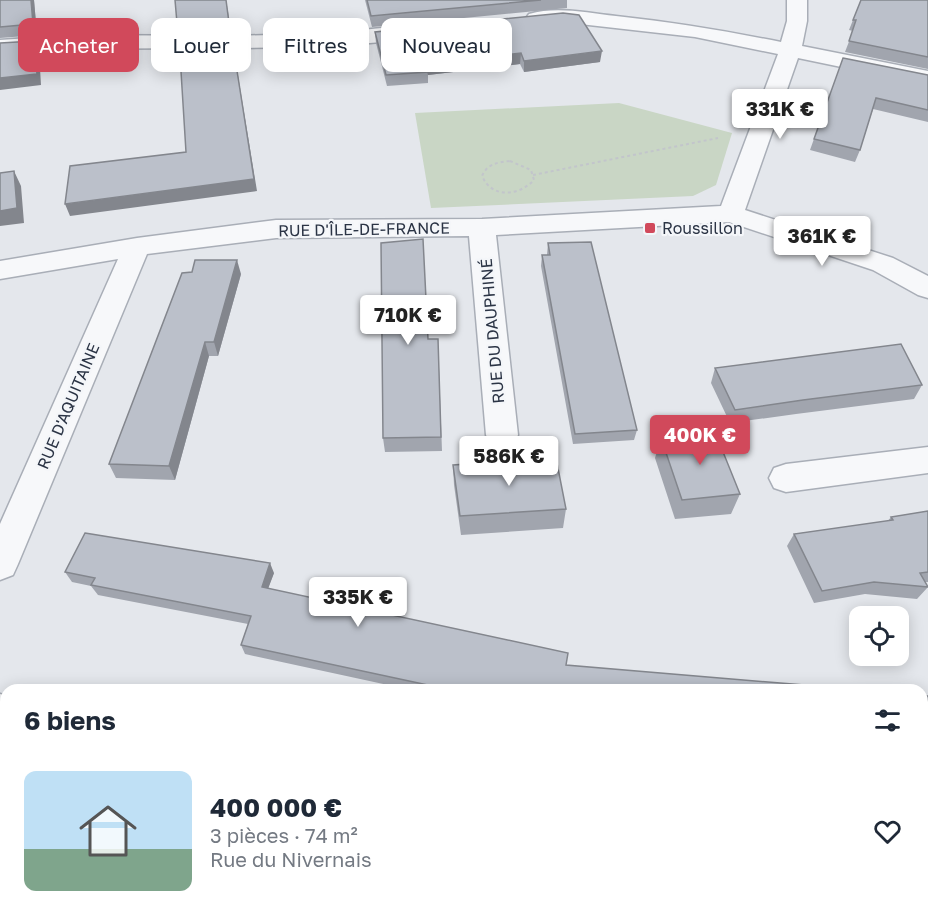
<!DOCTYPE html>
<html lang="fr">
<head>
<meta charset="utf-8">
<style>
	body { margin:0; font-family:"Golos Text",sans-serif; background:#f6f6f7; color:#1f2937; height:100vh; display:flex; flex-direction:column; font-size:22px; white-space:nowrap }
	* { box-sizing:border-box; margin:0 }
	p { font-size:20px; color:#747a83 }
	.icon { flex:none; width:33px; height:33px; fill:none; stroke:currentColor; stroke-width:2; stroke-linecap:round; stroke-linejoin:round }
	.map { position:relative; flex:1; overflow:hidden }
	.details { position:absolute; left:0px; top:684px; width:928px; height:234px; display:flex; flex-direction:column; background:#fff; border-radius:18px 18px 0 0; box-shadow:0 3px 15px #0003 }
	.details>* { flex:none }
	.top-card { position:absolute; left:18px; top:18px; width:600px; height:54px; display:flex; gap:12px }
	.fabs { position:absolute; left:849px; top:606px; display:grid; gap:12px }
	.fabs a { display:grid; place-items:center; width:60px; height:60px; border-radius:12px; background:#fff; box-shadow:0 3px 15px #0003; font-size:30px }
	.price { position:absolute; translate:-50% -51px; padding:0 14px; border-radius:6px; background:#fff; color:#222; font-size:20px; line-height:39px; filter:drop-shadow(0 2px 3px #0008) }
	.price::after { content:''; position:absolute; left:50%; top:36px; width:18px; height:14px; margin-left:-9px; background:inherit; clip-path:polygon(0 0,100% 0,50% 100%) }
	.price.active { background:#d1495b; color:#fff }
	ul { padding:0; list-style:none }
	li { display:flex; align-items:center; gap:18px; height:150px; padding:0 24px }
	li+li { border-top:2px solid #e0e1e3 }
	li span { display:grid; place-items:center; flex:none; width:168px; height:120px; border-radius:12px; color:#555 }
	li>.icon { margin-inline-start:auto }
	span .icon { width:72px; height:72px; fill:#fffc; stroke-width:1 }
	li b { font-size:26px }
	h2 { display:flex; justify-content:space-between; align-items:center; height:72px; padding:0 24px; font-size:26px }
	.tag { padding:0 21px; border-radius:12px; background:#fff; box-shadow:0 3px 15px #0003; font-size:21px; line-height:54px }
	.tag.active { background:#d1495b; color:#fff }
	.map>svg:first-child { display:block }
	.built { fill:#d2d6de }
	.green { fill:#c9d6c5 }
	.lines { fill:none; stroke-linecap:round; stroke-linejoin:round }
	.minor-casing { stroke:#a9aeb7; stroke-width:3 }
	.path { stroke:#c2c5cb; stroke-width:2; stroke-dasharray:3 3; stroke-linecap:butt }
	.minor { fill:#f7f8fa; fill-rule:evenodd }
	.wall { fill:#a1a5ae }
	.shaded-wall { fill:#83868d }
	.building { fill:#bbc0ca; stroke:#83868d; stroke-width:1.5 }
	.poi-dot { fill:#d1495b; stroke:#f4f6f9; stroke-width:2 }
	.labels { text-anchor:middle; dominant-baseline:central; stroke-width:4.5; stroke-linejoin:round; paint-order:stroke }
	.poi-label { font-size:16px; fill:#2b3445; stroke:#f4f6f9; text-anchor:start }
	.street-label { font-size:16px; fill:#2b3445; stroke:#f4f6f9 }
</style>
</head>
<body>
<div class="map">
<svg width="928" height="918" viewBox="0 0 928 918">
	<rect width="100%" height="100%" fill="#e4e7ec"/>
	<!-- built -->
	<path class="built" d="M212,912H637L658,917L210,918Z"/>
	<!-- green -->
	<path class="green" d="M619,103L732,133L716,185L693,196L431,208L415,113Z"/>
	<g class="lines">
		<defs>
			<path id="minor" d="M787,0H807V21L802,46L928,71V85L798,58L745,210L893,258L928,276V298L918,295L873,270L729,222L496,235L518,435L513,444L502,448L491,444L486,435L469,236L276,238L147,254L18,564L13,575L0,580V524L118,259L0,279V261L137,238L276,220L482,219L721,206L778,54L695,37L562,22L536,24L529,22L526,18L529,14C557,6 587,13 616,16C672,22 726,31 781,42L787,21Z
				M420,24L427,26L430,30L427,34C385,45 331,45 287,47C191,50 96,46 0,52V40L73,35L235,36L333,33Z
				M928,447V473L786,492L774,488L769,478L774,468L786,464Z
				M0,694L6,696V736L0,734Z
				M922,880H928V918H905L903,912H922Z"/>
		</defs>
		<!-- minor casing -->
		<use href="#minor" class="minor-casing"/>
		<!-- path -->
		<path class="path" d="M510,161L531,170L534,180C519,196 492,199 482,176C487,164 498,162 510,161Z
			M533,175L718,138"/>
		<!-- minor -->
		<use href="#minor" class="minor"/>
	</g>
	<!-- wall -->
	<path class="wall" d="M0,0H34L37,35L0,38Z
		M226,0L232,34L180,33L177,23Z
		M365,0H567V8L372,27Z
		M861,0H928V69L845,52L853,31L849,30Z
		M375,32L600,62L524,72L520,64L428,75V83L387,86L376,43Z
		M843,58L928,75V122L873,109L860,150L855,162L810,150Z
		M548,243L637,430L634,440L573,444L541,266L542,255H547Z
		M241,274L218,356H209L175,480L116,478L109,464Z
		M428,339H438L442,451L385,452L383,438Z
		M715,368L922,385L914,399L796,414L730,423L711,383Z
		M661,438L740,494L731,514L675,519L655,458Z
		M453,465L566,509L563,528L461,535L454,485Z
		M928,511V582H925L928,587L917,599L865,594L814,603L787,546L794,534L888,521L891,517Z
		M65,572L274,573L268,588L566,665L805,690H411L245,654L241,645L248,624L98,595L91,586L72,582Z
		M922,696H928V769H922Z"/>
	<!-- shaded-wall -->
	<path class="shaded-wall" d="M31,0H34L37,35L33,24Z
		M232,39L257,191L70,216L65,204L254,179Z
		M34,41L39,52L41,85L0,90V78Z
		M602,51L600,62L524,72V61Z
		M521,53L520,64L428,75L425,64Z
		M14,171L21,186L24,223L0,226V211Z
		M237,260L241,274L218,356L214,342Z
		M205,342L209,356L175,480L169,466Z
		M270,563L274,573L265,597L262,587Z
		M43,912H63L61,918H41Z"/>
	<!-- building -->
	<path class="building" d="M0,0H31L33,24L0,27Z
		M175,0H226L229,23H177Z
		M367,0H541L371,16Z
		M861,0H928V57L849,41L856,20H853Z
		M563,13L579,15L602,51L524,61L521,53L425,64L428,72L386,75L375,32Z
		M179,39H232L254,179L65,204L70,166L186,152Z
		M34,41L37,74L0,78V43Z
		M843,58L928,75V110L876,98L860,150L814,139Z
		M14,171L17,208L0,211V173Z
		M423,239L428,339H438L441,437L383,438L381,243Z
		M591,242L637,430L575,434L542,255H550L548,243Z
		M195,260H237L214,342H205L169,466L109,464L182,273L192,272Z
		M901,344L922,385L803,400L735,410L715,368Z
		M715,432L740,494L682,500L661,438Z
		M556,458L566,509L460,516L453,465Z
		M928,511V572L920,573L928,587L874,582L822,591L794,534L893,520L891,517Z
		M85,533L270,563L262,587L568,653L566,665L804,685L805,690H451L241,645L251,616L91,585L95,578L65,572Z
		M922,696H928V762L922,761Z
		M6,816V912H43L41,918H0V824H3Z"/>
	<!-- markers -->
	<rect class="poi-dot" x="644" y="222" width="12" height="12" rx="3"/>
	<g class="labels">
		<!-- poi labels -->
		<g class="poi-label">
			<text x="662" y="228">Roussillon</text>
		</g>
		<!-- street labels -->
		<g class="street-label">
			<text transform="translate(364 229) rotate(-1)">RUE D'ÎLE-DE-FRANCE</text>
			<text transform="translate(492 331) rotate(-95)">RUE DU DAUPHINÉ</text>
			<text transform="translate(68 406) rotate(-67)">RUE D'AQUITAINE</text>
		</g>
	</g>
</svg>
<div class="fabs">
<a><svg class="icon" aria-label="locate" viewBox="0 0 24 24"><circle cx="12" cy="12" r="6"/><path d="M12 2v4M12 18v4M2 12h4M18 12h4"/></svg></a>
</div>
<b class="price" style="left:780px;top:140px">331K €</b>
<b class="price" style="left:822px;top:267px">361K €</b>
<b class="price" style="left:408px;top:346px">710K €</b>
<b class="price active" style="left:700px;top:466px">400K €</b>
<b class="price" style="left:509px;top:487px">586K €</b>
<b class="price" style="left:358px;top:628px">335K €</b>
<div class="top-card">
<a class="tag active">Acheter</a>
<a class="tag">Louer</a>
<a class="tag">Filtres</a>
<a class="tag">Nouveau</a>
</div>
<section class="details">
<h2>6 biens<svg class="icon" aria-label="filters" viewBox="0 0 24 24"><path d="M4 7h16M4 17h16"/><circle cx="9" cy="7" r="2"/><circle cx="15" cy="17" r="2"/></svg></h2>
<ul>
<li><span style="background:linear-gradient(#bfe0f5 65%,#7fa58c 0)"><svg class="icon" aria-label="home" viewBox="0 0 24 24"><path d="M3 11l9-7 9 7M6 9v11h12V9"/></svg></span><div><b>400 000 €</b><p>3 pièces · 74 m²</p><p>Rue du Nivernais</p></div><svg class="icon" aria-label="heart" viewBox="0 0 24 24"><path d="M12 20l-8-8c-3-5 5-10 8-4 3-6 11-1 8 4z"/></svg></li>
</ul>
</section>
</div>
</body>
</html>
